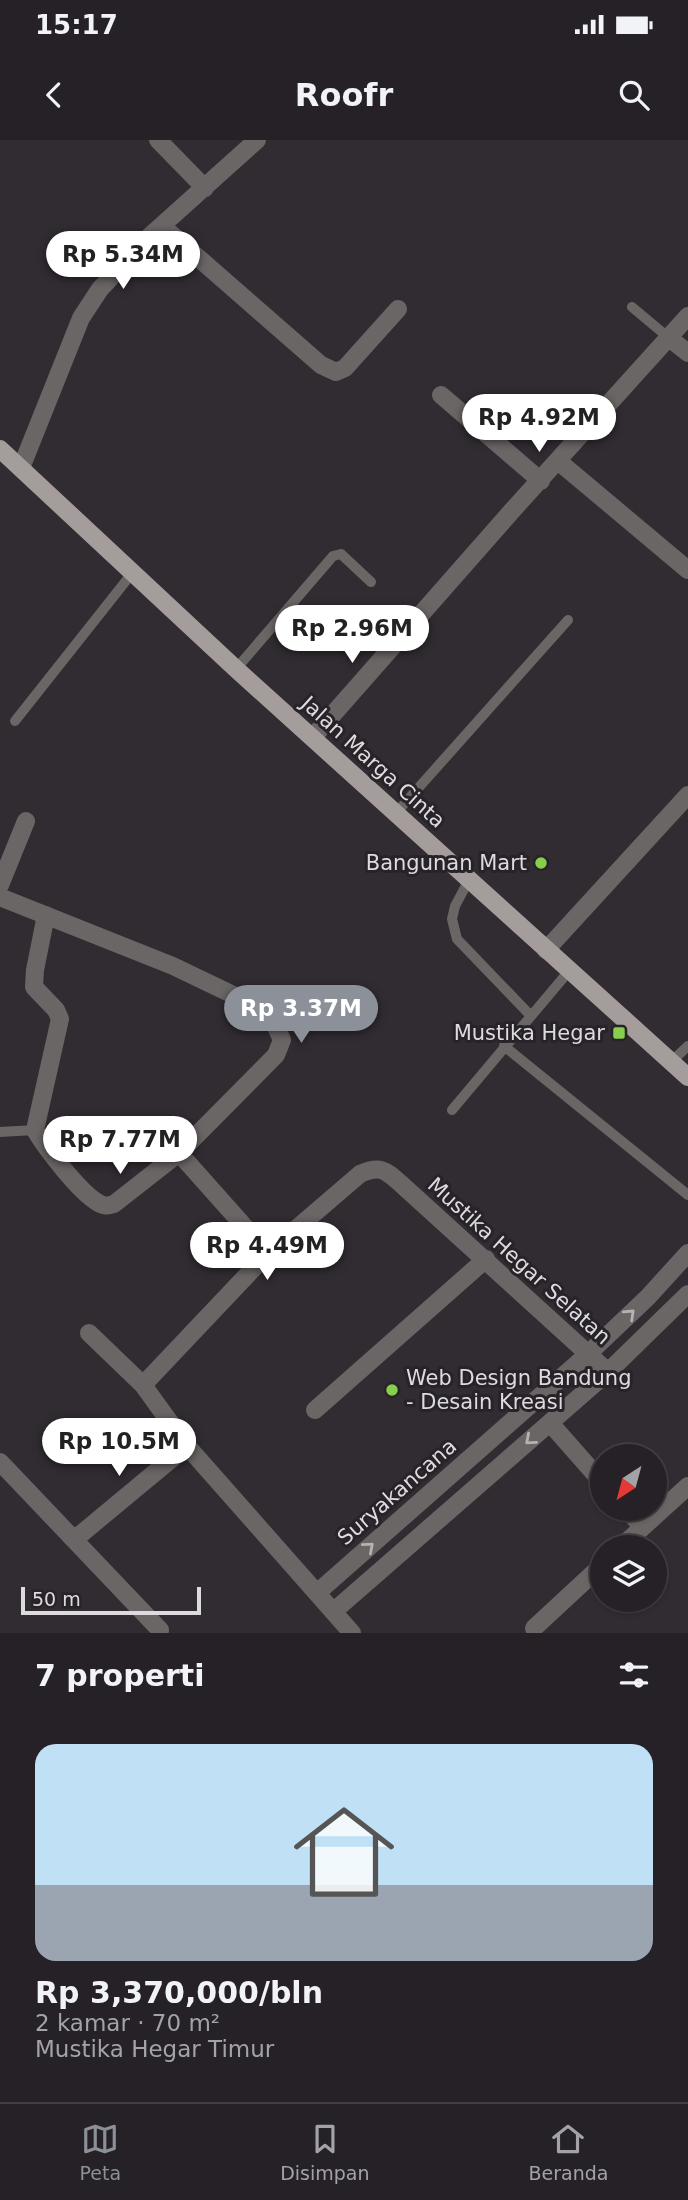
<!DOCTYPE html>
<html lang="id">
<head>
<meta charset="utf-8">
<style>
	body { margin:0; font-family:"DejaVu Sans",sans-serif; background:#2d292e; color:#f1f3f6; height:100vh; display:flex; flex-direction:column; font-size:26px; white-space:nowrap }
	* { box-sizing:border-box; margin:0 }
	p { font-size:23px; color:#a3a3a7 }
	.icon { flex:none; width:38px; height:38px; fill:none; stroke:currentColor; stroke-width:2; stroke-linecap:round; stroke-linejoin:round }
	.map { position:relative; height:1493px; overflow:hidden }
	.sheet { display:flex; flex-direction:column; background:#252126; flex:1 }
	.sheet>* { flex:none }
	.needle { width:46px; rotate:216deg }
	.buttons { position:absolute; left:590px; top:1304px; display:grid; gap:14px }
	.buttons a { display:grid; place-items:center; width:77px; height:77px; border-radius:50%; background:#252126; box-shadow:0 2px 5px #0004,0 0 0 2px #423e43; font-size:35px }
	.scale { position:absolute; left:21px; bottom:18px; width:180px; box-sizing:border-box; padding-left:7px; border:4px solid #dedbdf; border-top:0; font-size:19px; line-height:24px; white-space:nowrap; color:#dedbdf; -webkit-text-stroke:5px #272328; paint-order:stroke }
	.price { position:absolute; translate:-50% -60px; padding:0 16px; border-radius:24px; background:#fff; color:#222; font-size:23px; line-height:46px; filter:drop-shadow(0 2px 4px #0008) }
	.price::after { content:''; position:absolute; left:50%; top:42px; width:21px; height:16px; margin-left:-10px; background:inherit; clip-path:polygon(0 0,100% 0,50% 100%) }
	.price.on { background:#8c9099; color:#fff }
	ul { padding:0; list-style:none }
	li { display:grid; align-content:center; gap:14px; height:371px; padding:0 35px }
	li span { display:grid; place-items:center; height:217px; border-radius:21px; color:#555 }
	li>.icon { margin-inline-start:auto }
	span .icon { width:126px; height:126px; fill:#fffc; stroke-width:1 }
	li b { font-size:30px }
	h2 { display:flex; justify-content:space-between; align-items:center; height:84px; padding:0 35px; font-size:30px }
	.status { display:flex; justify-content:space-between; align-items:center; height:49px; padding:0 35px; background:#252126; direction:ltr }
	.status svg { height:19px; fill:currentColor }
	header { display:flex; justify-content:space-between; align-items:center; height:91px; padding:0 35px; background:#252126; font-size:32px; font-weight:700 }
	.tab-bar { display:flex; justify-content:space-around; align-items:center; height:98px; border-top:2px solid #423e43; background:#252126; font-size:19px; color:#a3a3a7 }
	.tab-bar a { display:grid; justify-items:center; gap:4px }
	.tab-bar .on { color:#8c9099 }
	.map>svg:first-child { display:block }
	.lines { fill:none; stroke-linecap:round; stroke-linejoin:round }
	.lane { stroke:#6a6665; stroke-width:10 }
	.street { stroke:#6a6665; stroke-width:18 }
	.primary { stroke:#a59d9b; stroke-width:18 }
	.oneway { stroke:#b5b2b4 }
	.poi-dot { fill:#85cf4c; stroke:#272328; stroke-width:2.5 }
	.labels { text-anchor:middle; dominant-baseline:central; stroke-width:6; stroke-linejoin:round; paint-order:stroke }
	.street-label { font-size:21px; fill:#dedbdf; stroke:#272328 }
	.poi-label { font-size:21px; fill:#dedbdf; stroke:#272328; text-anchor:end }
</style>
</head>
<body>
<div class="status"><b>15:17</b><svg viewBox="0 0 49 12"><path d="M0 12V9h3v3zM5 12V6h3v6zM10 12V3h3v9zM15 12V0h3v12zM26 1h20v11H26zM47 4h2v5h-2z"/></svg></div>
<header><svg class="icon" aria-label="back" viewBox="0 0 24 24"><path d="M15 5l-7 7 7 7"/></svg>Roofr<svg class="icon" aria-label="search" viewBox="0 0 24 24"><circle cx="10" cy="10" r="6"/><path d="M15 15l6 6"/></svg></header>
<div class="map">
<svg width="688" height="1493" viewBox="0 0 688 1493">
	<rect width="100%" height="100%" fill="#312c32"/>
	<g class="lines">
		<!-- lane -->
		<path class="lane" d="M632,167L669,198
			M236,529L333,416L341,414L371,442
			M15,581L133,432
			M396,673L568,480
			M469,740L455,766L452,779L457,799L531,876
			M504,906L688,1055
			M671,922L688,906
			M452,970L569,831
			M0,992L35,990"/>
		<!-- street -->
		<path class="street" d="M158,0L205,48
			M162,86L321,225L336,232L345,228L398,169
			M669,198L688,213
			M441,255L541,341
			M558,321L688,430
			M21,328L81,178L100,149L150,96L257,0
			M313,597L510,373L688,176
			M0,745L26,681
			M0,757L173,826L248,862L271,876L282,900L276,915L179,1013
			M46,775L35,830L34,847L56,870L60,879L35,990C45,1007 84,1059 103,1065C106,1066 111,1065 114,1064L179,1013L268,1113
			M546,810L688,655
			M89,1193L143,1245L187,1306L352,1493
			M143,1245L268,1113L360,1034C380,1025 385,1030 400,1043L608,1232
			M315,1270L486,1119
			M550,1283L602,1342
			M0,1322L160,1490
			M626,1368L642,1387
			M75,1399L187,1306
			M621,1407L688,1346
			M318,1452L588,1214L648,1157L688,1113
			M334,1471L608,1232L688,1154
			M534,1488L602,1425"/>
		<!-- primary -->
		<path class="primary" d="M0,309L236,529L688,937"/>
	</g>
	<!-- one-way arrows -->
	<defs><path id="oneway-chevron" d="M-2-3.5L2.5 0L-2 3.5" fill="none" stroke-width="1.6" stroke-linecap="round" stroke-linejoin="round" transform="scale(1.75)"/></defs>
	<g class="oneway">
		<use href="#oneway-chevron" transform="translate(630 1174) rotate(-43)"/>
		<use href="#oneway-chevron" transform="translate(530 1300) rotate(139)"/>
		<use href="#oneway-chevron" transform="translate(369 1407) rotate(-41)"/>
	</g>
	<!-- markers -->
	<g class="poi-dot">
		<circle cx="541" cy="723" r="7"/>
		<rect x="612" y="886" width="14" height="14" rx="3.5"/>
		<circle cx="392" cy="1250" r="7"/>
	</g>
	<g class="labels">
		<!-- street labels -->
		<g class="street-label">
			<text transform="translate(373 622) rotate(42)">Jalan Marga Cinta</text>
			<text transform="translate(519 1121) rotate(42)">Mustika Hegar Selatan</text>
			<text transform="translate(397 1352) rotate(-41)">Suryakancana</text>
		</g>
		<!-- poi labels -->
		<g class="poi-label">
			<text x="527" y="723">Bangunan Mart</text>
			<text x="605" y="893">Mustika Hegar</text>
			<text x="406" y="1238" text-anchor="start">Web Design Bandung<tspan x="406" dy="24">- Desain Kreasi</tspan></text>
		</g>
	</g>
</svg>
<div class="buttons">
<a><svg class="needle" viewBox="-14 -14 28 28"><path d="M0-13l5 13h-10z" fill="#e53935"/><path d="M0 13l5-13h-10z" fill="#a3a3a7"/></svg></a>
<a><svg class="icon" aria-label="layers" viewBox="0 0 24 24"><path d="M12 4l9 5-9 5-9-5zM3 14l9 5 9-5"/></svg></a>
</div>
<div class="scale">50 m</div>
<b class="price" style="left:123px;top:151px">Rp 5.34M</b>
<b class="price" style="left:539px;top:314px">Rp 4.92M</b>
<b class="price" style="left:352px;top:525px">Rp 2.96M</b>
<b class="price on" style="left:301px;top:905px">Rp 3.37M</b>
<b class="price" style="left:120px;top:1036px">Rp 7.77M</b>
<b class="price" style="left:267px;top:1142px">Rp 4.49M</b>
<b class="price" style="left:119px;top:1338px">Rp 10.5M</b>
</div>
<section class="sheet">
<h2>7 properti<svg class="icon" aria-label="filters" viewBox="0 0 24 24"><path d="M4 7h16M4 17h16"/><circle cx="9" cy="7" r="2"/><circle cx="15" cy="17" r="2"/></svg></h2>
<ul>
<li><span style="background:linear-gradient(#bfe0f5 65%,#9aa5b1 0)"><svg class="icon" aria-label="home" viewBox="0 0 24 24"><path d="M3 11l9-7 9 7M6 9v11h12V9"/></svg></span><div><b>Rp 3,370,000/bln</b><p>2 kamar · 70 m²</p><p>Mustika Hegar Timur</p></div></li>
</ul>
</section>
<nav class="tab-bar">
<a class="on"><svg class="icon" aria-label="map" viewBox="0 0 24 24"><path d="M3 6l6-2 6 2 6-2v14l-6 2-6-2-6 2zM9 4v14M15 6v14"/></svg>Peta</a>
<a><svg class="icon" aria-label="saved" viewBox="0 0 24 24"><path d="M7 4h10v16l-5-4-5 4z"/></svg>Disimpan</a>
<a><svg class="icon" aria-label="home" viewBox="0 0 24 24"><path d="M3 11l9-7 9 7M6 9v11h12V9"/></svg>Beranda</a>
</nav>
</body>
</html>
